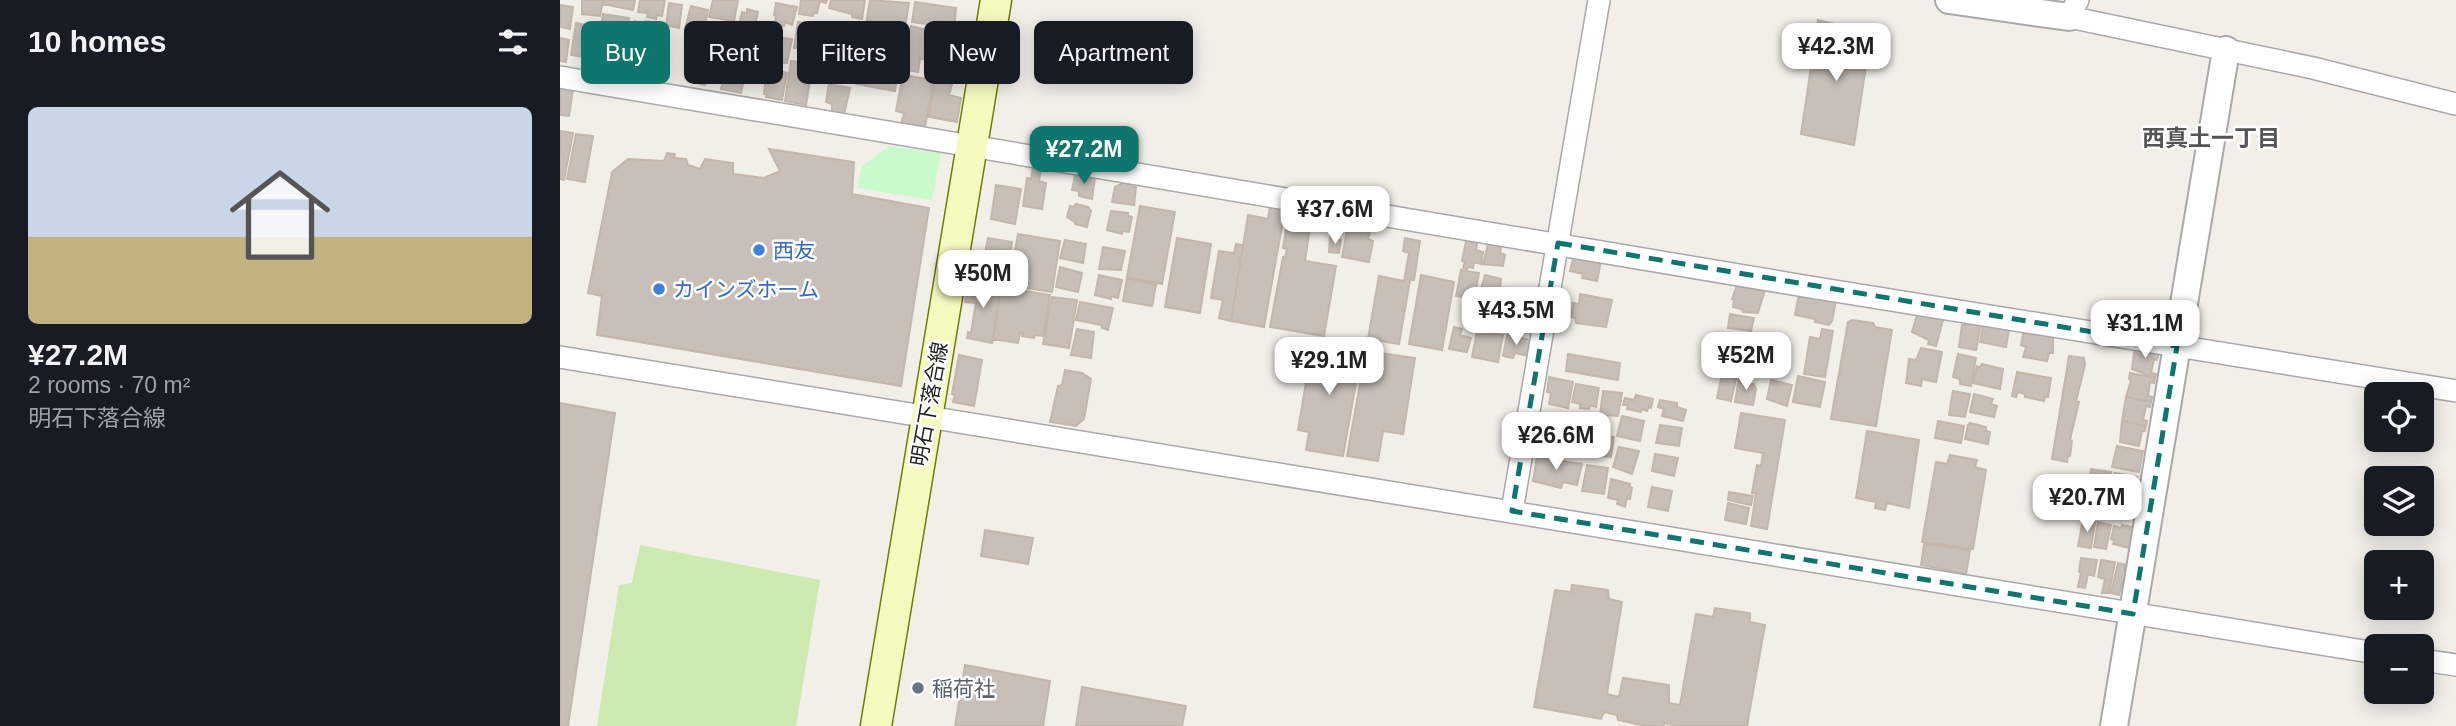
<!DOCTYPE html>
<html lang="en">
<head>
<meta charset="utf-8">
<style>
	body { margin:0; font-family:Arial,"Noto Sans JP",sans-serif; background:#20242c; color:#f1f3f6; height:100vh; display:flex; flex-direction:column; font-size:26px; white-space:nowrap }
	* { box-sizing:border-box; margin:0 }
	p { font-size:23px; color:#9ea1a6 }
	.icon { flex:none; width:38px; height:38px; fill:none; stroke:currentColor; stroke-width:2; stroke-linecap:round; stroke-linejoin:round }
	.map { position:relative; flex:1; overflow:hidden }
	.side { display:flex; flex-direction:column; background:#171b24; width:560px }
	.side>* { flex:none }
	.guide { position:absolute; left:21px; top:21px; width:665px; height:63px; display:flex; gap:14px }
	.controls { position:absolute; left:1804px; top:382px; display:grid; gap:14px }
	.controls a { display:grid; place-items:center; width:70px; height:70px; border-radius:10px; background:#171b24; box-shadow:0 4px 18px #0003; font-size:35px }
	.price { position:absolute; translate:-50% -60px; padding:0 16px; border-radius:14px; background:#fff; color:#222; font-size:23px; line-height:46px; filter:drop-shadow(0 2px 4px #0008) }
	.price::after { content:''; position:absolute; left:50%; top:42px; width:21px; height:16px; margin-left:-10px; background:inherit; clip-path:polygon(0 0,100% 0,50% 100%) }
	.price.selected { background:#0f766e; color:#fff }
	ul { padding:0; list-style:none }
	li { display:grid; align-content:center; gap:14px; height:371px; padding:0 28px }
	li+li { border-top:2px solid #363941 }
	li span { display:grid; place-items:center; height:217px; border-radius:10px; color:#555 }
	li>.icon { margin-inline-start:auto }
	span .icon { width:126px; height:126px; fill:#fffc; stroke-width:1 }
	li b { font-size:30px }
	h2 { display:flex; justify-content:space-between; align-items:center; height:84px; padding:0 28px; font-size:30px }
	.pill { padding:0 24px; border-radius:10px; background:#171b24; box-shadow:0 4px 18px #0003; font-size:24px; line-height:63px }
	.pill.selected { background:#0f766e; color:#fff }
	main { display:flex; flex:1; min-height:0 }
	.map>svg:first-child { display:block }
	.grass { fill:#cdebb0 }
	.park { fill:#c8facc }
	.building { fill:#c7bfb8; stroke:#c4b6ab; stroke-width:2 }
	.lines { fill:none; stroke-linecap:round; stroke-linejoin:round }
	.minor-casing { stroke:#a9a9a9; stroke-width:24 }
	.tertiary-casing { stroke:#a9a9a9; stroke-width:30 }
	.secondary-casing { stroke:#707d05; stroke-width:33 }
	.minor { stroke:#fff; stroke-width:21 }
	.tertiary { stroke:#fff; stroke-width:26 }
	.secondary { stroke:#f7fabf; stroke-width:30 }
	.marked { fill:none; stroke:#0f766e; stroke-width:5; stroke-dasharray:14 9; stroke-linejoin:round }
	.shop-dot { fill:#3f7fe0; stroke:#fff; stroke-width:2.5 }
	.worship-dot { fill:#6b7280; stroke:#fff; stroke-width:2.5 }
	.labels { text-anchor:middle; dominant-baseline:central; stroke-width:5; stroke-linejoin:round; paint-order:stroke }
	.shop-label { font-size:21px; fill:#366cbe; stroke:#fff; text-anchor:start }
	.street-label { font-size:21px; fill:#222; stroke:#fff }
	.worship-label { font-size:21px; fill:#5b616d; stroke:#fff; text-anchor:start }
	.neighbourhood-label { font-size:23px; font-weight:bold; fill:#555; stroke:#fff }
</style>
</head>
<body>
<main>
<section class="side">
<h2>10 homes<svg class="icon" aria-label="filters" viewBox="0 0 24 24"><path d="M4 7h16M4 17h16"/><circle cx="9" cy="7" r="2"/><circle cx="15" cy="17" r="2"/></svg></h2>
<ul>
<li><span style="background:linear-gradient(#c9d6e8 60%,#c2b280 0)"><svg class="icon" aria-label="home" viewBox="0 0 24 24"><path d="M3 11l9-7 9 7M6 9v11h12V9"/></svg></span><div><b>¥27.2M</b><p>2 rooms · 70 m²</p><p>明石下落合線</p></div></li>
</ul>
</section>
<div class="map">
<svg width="1896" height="726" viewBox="0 0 1896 726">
	<rect width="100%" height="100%" fill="#f2efe9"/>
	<!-- grass -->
	<path class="grass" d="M80,545L260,580L236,726H37L59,585L72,583Z"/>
	<!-- park -->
	<path class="park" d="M329,146L381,153L372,200L297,188L302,166Z"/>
	<!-- building -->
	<path class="building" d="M22,0H43L40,16L22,14Z
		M44,0H75L73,10L43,4Z
		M80,0H105L102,16L97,15L96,19L87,17L88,13L78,12Z
		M153,0H178L174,21L149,17Z
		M241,0H267L266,3L260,1L257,13H254L253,16L239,14Z
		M271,0H305L302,19L292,17V14L269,8Z
		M310,0L349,3L335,91L296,84Z
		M355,2L396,8L394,28L352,22Z
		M109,3L122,5L119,28L106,25Z
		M216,3L237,7L232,25L225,22L224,26L215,24L216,16L214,15Z
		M0,5L13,7L10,29L0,27Z
		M131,6L148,10L143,35L125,29Z
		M187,9L198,12L191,43L185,41L184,44H177L179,38H176L182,12L187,13Z
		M43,14L69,18L65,41L40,35Z
		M1258,20L1311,33L1294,145L1241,134Z
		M75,21L84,24L85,21L102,24L97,44L71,39Z
		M238,22L258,25L255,49L234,48Z
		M16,23L35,27L30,58L11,55Z
		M282,24L299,27L296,48L277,46Z
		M351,26L371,31L365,60L360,58L358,72L342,69Z
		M374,31L406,38L403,54L370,46Z
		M147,34L173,39L170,56L144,51Z
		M211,36L232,39L227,63L206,61Z
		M0,38L9,40L6,62L0,61Z
		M77,46L84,48V50L89,54L87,69L66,65L68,48L76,49Z
		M273,54L295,57L291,76L271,73Z
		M376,54L404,59L400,79L373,74Z
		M147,56L160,58L158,65L163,66L161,77L155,76L153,80L147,79L145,85L140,84L142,77H139L144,58Z
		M38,58L49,61L46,73L35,71Z
		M231,61L240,62L239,73L251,75L246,105L225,101Z
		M166,63L187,68L181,93L161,89Z
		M212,69L227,73L222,100L206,97L207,94H204L206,72L211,73Z
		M343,75L374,80L365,127L341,124L344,113L336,111Z
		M375,80L392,84L389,95L401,98L397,122L369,117Z
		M269,84L290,88L284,115L272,112V104L266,102Z
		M0,87L13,89L9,116L0,115Z
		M0,131L13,133L4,180L0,179Z
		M16,134L33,136L25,182L7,179Z
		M209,149L294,162L292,194L369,208L341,386L37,335L42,296L28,293L52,172L68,159L104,161L107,153L115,154L114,158L126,159L128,165L140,169L145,159L173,163V174L204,178L220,171Z
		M473,166L481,169L479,181L486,183L482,209L463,206L467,178L471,179Z
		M515,175L535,178L532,199L519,196V191L512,190Z
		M563,180L570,181L569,186L576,187L574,205L552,202L555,187L561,184Z
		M436,185L461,189L455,224L431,219Z
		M516,204L528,207L531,211L527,227L515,224V222L507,217L510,206L514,207Z
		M580,206L615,212L602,284L567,277Z
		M710,206L725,209L704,327L671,321L688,215L708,219Z
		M551,211L568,213V216L572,217L569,232L562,231V234L547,230Z
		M728,217L751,221L745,261L776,266L764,336L710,327L723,257H725L727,249L723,248Z
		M800,220L804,221L803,227L811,228L808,239L813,241L809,262L782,257L788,225L798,226Z
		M458,234L500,241L492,292L449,285Z
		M907,236L918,238L916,250L923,252L921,264L914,262L913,268L909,267L907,269L903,268L905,262L902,261Z
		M428,238L452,242L445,283L420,279Z
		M617,238L651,244L640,313L605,307Z
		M770,238L781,240L779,253L769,252Z
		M845,238L860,241L854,280H850L839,344L808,339L819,276L844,281L849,253L843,251Z
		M505,240L526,244L523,263L500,258Z
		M929,240L942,243L940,253L945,255L943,266L923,264Z
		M676,244L683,245L671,321L659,318L663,300L651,298L659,251L674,253Z
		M543,247L565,251L561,270L539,269Z
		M1014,255L1041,261L1037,281L1022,278L1023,274L1010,271Z
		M500,267L522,273L518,292L496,287Z
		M901,270L919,273L914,299L896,296Z
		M539,275L562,280L558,298L551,296V299L535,295Z
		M861,275L894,282L882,350L849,344Z
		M925,275L941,279L940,287L948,290L944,305L941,304L940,309L922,304L925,295L920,293Z
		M567,278L596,285L592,306L563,301Z
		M409,282L441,287L432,343L407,338L408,332L411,333L416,303L405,302Z
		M1178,283L1201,288L1204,293L1198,313L1183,312L1182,309L1173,307L1174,300L1172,299Z
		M441,287L490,295L483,336L475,335L474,338L462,336L463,333H460L458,343L433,339Z
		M951,288L983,294L979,316L970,315L969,318L946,313Z
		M1020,294L1052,300L1046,327L1016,323L1015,318L1011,317L1013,303L1019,304Z
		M1239,294L1276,300L1272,321L1269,325L1255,322V319L1235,315Z
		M492,297L517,300L509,348L483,344Z
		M520,302L553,308L548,330L542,328L541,325L516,320Z
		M1361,311L1384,317L1376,346L1368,344L1369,340L1352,332L1357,315L1360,316Z
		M1170,314L1194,318L1191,331L1168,328Z
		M1292,320L1313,323L1315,327L1332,330L1316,426L1271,419L1288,322Z
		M1407,321L1421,323L1416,350L1399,347L1402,325H1406Z
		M1423,326L1449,330L1446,347L1420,342Z
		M894,327L902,329L900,335L911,338L907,352L889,349Z
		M1464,328L1474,330V334L1493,337V353H1489L1487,361L1463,357L1466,347L1461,345Z
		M517,329L534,332L531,358L511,355Z
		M1262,329L1273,331L1265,377L1244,374L1250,337L1260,339Z
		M917,331L943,335L938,362L912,357Z
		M947,335L971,340L968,356L955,353L953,358L943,356Z
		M1166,336L1196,340L1193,353H1189L1188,362L1162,357Z
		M753,341L802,349L783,456L746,450L749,432L738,430Z
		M1575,345L1600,350L1597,360L1594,359L1591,373L1596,374L1595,378L1572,369Z
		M1361,348L1382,352L1376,382L1362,379L1361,386L1346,383L1349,359L1356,360Z
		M806,351L855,358L843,434L823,431L818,461L787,456Z
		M1008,354L1060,363L1058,380L1006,371Z
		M1398,354L1416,358L1411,386L1400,384V379L1393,377Z
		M399,355L422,360L414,406L393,402L395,395L392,394Z
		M1509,356L1524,358L1525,365L1516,401L1519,402L1510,440L1512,441L1510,456H1508L1507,462L1492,459Z
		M1422,364L1443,369L1440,389L1413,383L1417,366L1420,367Z
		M505,370L522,373L531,379L524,419L516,426L490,422L498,386L502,385Z
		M1457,372L1491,378L1488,397H1485L1484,401L1465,397V394L1458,392L1456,397L1452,396Z
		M1570,373L1595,378L1594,383L1590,382L1588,396L1592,397L1591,402L1566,397L1571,380L1569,379Z
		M1162,374L1170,375L1171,378L1176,379L1171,401L1157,398Z
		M1238,376L1265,382L1260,407L1233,402Z
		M989,377L1013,382L1008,408L989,404L991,393L987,392Z
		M1179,378L1191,381L1190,384H1194L1196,389L1193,405L1175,402Z
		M1211,380L1232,385L1227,406L1207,399Z
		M1016,384L1039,388L1036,407L1030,405L1029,409L1020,408V404L1012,402Z
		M1043,391L1062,393L1058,416L1040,415Z
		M1393,391L1410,394L1405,417L1389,415Z
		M1414,394L1433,399L1431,404L1437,406L1434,417L1410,412Z
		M1076,395L1093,399L1091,408L1089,407L1087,411L1082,409L1081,412L1067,409L1068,405H1063L1065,398L1074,400Z
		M1566,397L1591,402L1590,407L1586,406L1583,420L1587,421L1586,426L1562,421Z
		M1100,400L1117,403V407L1126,410L1123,421L1102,416L1104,409L1098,407Z
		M0,403L55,413L8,726H0Z
		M1181,413L1225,420L1207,529L1191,526L1196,494L1192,493L1197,465L1201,466L1203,453L1175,448Z
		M1062,416L1084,421L1080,441L1057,436Z
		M1378,421L1404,426L1401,443L1375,438Z
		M1562,421L1586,426L1585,431H1582L1579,446L1560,442Z
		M1410,423L1426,427V431L1430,432L1428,444L1405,439L1408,425Z
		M1100,425L1122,428L1119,446L1096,443Z
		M985,426L1005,430L1001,445L979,441L980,430H983Z
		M1013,430L1027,432V435L1032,436L1027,455L1018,453V450L1011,448Z
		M1307,431L1359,440L1349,508L1327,503L1325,510L1315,508L1316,502L1296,498Z
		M1040,435L1054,437L1051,457L1032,455L1034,439L1038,440Z
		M1557,446L1583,451L1579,472L1552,467Z
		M1059,447L1079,451L1072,474L1053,467Z
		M1095,454L1118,458L1114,476L1092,471Z
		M1390,455L1417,460L1415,467L1426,470L1413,549L1362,542L1376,462L1387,464Z
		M977,457L1022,464L1017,485L1003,482L1001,488L973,481Z
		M1027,465L1048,468L1044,494L1022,491Z
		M1531,469L1551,472L1547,499L1543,497L1541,501L1527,499Z
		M1555,473L1577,477L1574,493L1553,489Z
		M1051,479L1070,484L1069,486L1072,488L1070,499L1067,498L1065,507L1057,504L1058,500L1048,498Z
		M1092,487L1112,491L1108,511L1088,507Z
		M1169,492L1193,496L1191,505L1168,500Z
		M1552,493L1578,498L1575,513L1570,512L1568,515L1548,512Z
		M1168,503L1189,508L1186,524L1165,520Z
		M1523,520L1535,522L1531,548L1518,546Z
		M1538,522L1551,525L1546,549L1534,547Z
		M1562,525L1574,527L1575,544L1571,543L1569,548L1553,544L1554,541L1551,539L1554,526L1561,528Z
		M425,530L473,538L468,564L421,556Z
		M1364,544L1410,550L1406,574L1361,565Z
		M1521,558L1537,560L1534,576L1528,574L1525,588L1518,587L1521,573L1519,572Z
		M1541,560L1555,562L1549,593H1542L1545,579L1538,577Z
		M1558,563L1572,566L1569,581L1563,579L1559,595L1551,593Z
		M1012,585L1048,590L1049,599L1062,602L1047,694L1059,697L1063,678L1109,685V703L1120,705L1136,614L1153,617L1155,608L1190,613V622L1205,625L1187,726H1116L1104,723V726H1086L1058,720L1057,715L1044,712L1041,719L974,707L995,590L1011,592Z
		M405,665L490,681L483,726H395Z
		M522,687L626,706L622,726H516Z"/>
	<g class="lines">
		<defs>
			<path id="minor" d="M1518,0L1509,17L1753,68L1896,104
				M0,77L1244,286L1896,391
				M0,357L1816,653
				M952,511L1039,0
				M1862,660L1896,665"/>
			<path id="tertiary" d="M1389,0L1509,17
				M1554,726L1666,50"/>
			<path id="secondary" d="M316,726L436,0"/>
		</defs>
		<!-- minor casing -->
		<use href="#minor" class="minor-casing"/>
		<!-- tertiary casing -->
		<use href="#tertiary" class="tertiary-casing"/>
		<!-- secondary casing -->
		<use href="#secondary" class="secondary-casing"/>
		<!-- minor -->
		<use href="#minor" class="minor"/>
		<!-- tertiary -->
		<use href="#tertiary" class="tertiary"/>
		<!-- secondary -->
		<use href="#secondary" class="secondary"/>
	</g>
	<!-- marked area -->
	<path class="marked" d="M998,243L1617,346L1573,614L952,511Z"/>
	<!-- markers -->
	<g class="shop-dot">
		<circle cx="199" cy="250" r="7"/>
		<circle cx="99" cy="289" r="7"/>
	</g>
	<circle class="worship-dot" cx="358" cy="688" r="7"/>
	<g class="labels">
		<!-- shop labels -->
		<g class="shop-label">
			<text x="213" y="250">西友</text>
			<text x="113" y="289">カインズホーム</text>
		</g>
		<!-- street labels -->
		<g class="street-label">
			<text transform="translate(369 404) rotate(-80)">明石下落合線</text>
		</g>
		<!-- worship labels -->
		<g class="worship-label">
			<text x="372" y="688">稲荷社</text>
		</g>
		<!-- neighbourhood labels -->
		<g class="neighbourhood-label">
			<text x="1651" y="138">西真土一丁目</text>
		</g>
	</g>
</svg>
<div class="controls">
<a><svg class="icon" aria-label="locate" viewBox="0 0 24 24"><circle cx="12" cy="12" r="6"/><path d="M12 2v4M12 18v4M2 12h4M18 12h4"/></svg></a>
<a><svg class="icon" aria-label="layers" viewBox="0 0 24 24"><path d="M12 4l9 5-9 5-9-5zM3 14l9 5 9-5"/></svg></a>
<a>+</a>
<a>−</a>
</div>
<b class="price" style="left:1276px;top:83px">¥42.3M</b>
<b class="price selected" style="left:524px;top:186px">¥27.2M</b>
<b class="price" style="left:775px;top:246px">¥37.6M</b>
<b class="price" style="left:423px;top:310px">¥50M</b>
<b class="price" style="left:956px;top:347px">¥43.5M</b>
<b class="price" style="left:1585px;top:360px">¥31.1M</b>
<b class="price" style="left:1186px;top:392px">¥52M</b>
<b class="price" style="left:769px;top:397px">¥29.1M</b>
<b class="price" style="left:996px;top:472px">¥26.6M</b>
<b class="price" style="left:1527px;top:534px">¥20.7M</b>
<div class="guide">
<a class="pill selected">Buy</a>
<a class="pill">Rent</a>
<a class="pill">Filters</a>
<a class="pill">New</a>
<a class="pill">Apartment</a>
</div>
</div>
</main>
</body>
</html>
